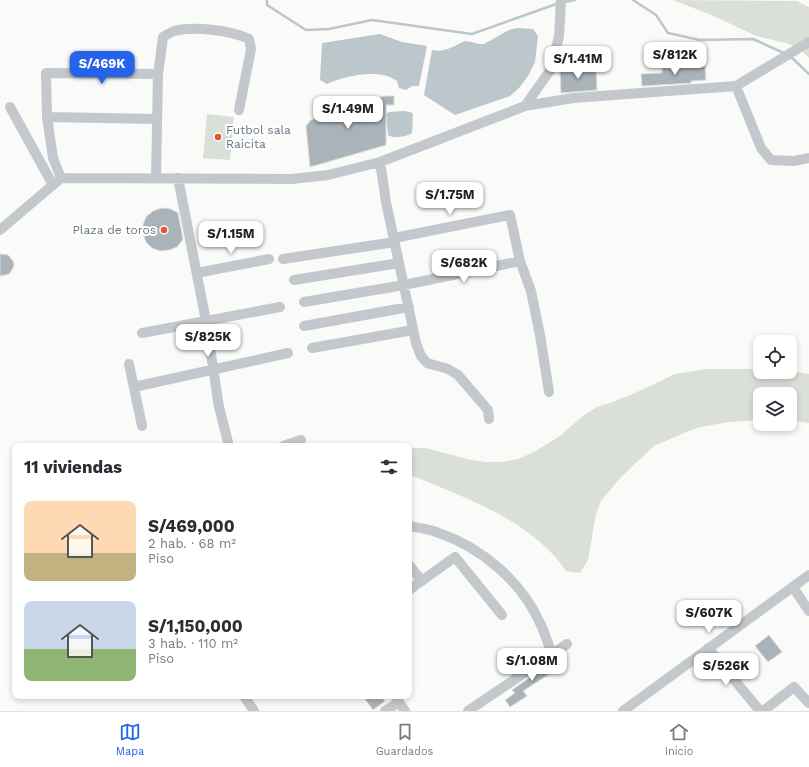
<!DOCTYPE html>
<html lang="es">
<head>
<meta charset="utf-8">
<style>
	body { margin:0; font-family:"Work Sans",sans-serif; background:#f2f2f3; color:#2b2b33; height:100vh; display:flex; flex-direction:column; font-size:15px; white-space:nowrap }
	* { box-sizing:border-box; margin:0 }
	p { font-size:13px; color:#7c7c81 }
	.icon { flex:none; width:22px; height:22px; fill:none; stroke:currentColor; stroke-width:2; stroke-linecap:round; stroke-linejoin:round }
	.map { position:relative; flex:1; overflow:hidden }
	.sheet { position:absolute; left:12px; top:443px; width:400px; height:256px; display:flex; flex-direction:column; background:#fff; border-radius:8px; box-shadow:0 2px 6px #0003 }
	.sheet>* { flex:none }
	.controls { position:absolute; left:753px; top:335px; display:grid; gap:8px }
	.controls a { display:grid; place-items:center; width:44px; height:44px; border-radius:8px; background:#fff; box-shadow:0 2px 6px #0003; font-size:20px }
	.price { position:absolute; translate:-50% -34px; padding:0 9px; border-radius:8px; background:#fff; color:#222; font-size:13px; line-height:26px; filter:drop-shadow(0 1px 2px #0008) }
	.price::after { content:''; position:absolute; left:50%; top:24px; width:12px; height:9px; margin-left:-6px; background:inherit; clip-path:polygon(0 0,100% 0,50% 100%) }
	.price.current { background:#2563eb; color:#fff }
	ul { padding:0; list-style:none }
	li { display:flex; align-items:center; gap:12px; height:100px; padding:0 12px }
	li span { display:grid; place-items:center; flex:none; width:112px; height:80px; border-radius:8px; color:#555 }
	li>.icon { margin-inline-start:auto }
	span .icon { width:48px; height:48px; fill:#fffc; stroke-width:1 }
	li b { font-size:17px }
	h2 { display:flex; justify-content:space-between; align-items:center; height:48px; padding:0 12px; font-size:17px }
	.tab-bar { display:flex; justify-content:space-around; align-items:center; height:56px; border-top:1px solid #e1e1e2; background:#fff; font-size:11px; color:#7c7c81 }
	.tab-bar a { display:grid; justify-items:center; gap:2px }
	.tab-bar .current { color:#2563eb }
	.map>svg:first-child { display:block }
	.green { fill:#dadfd7 }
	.water { fill:#bbc7cb }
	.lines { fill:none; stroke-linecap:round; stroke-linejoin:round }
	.stream { stroke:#bbc7cb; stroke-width:2.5 }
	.building { fill:#aab3b9; stroke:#dcdcda }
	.minor { stroke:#c3c8cc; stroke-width:10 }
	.poi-dot { fill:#e4572e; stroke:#fff; stroke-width:1.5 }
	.labels { text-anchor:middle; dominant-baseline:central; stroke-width:4; stroke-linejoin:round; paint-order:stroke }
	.poi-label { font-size:12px; fill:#657683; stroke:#fff; text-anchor:start }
</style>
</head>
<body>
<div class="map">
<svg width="809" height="711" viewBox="0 0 809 711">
	<rect width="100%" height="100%" fill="#fafaf8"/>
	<!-- green -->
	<path class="green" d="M673,0L797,1L809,7V58L799,48L786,43L756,36L714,16Z
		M207,114L234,117L230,160L203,158Z
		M707,369H760V372L790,371L809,374V423L790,420V394H760V420L729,422L700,427L686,432L654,446L621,477L601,501L596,514L588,560L580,573L566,571C532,521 470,500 416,477L409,476V448H425L471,460L486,462H503L518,459L534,452L560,436L584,415L597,407L613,402L644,389L675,374Z"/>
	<!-- water -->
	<path class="water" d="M517,28L533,29L538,36L535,62L528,76L519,88L510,96L455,115L424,95L432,50C444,53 454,46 465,41C472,41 477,45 484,44L509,30Z
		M380,34L402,42L427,46L419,86H412L406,90L399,88L397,81C379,68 346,76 327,84L320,80L322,43Z
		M404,111L410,112L413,114L412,133C406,137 394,139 388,135L386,114L389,112Z"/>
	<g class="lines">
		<!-- stream -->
		<path class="stream" d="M267,0V5L306,30L329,29L372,20L472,34L559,3
			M633,0L656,15L668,33L700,40L753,39L784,53
			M564,2L575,0
			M790,56L809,74"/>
	</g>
	<!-- building -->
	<path class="building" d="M705,66L706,80L691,81V83L642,86L641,74L662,73V68Z
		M596,68L597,90L561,93L560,70Z
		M385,96H394V105H386V145L310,167L306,126L311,120L320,117L335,106L361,102Z
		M162,208L171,209L178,213L183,239L177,247L169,250L160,251L152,248L146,242L143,234V225L146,217L153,211Z
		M0,254L8,255L13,261L14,264L13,268L9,274L0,276Z
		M769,635L782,652L768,662L755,646Z
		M563,654L565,656L552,669L554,671L523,691L527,696L510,707L505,700L515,693L512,690Z
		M370,696H381L385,701L373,710L365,699Z"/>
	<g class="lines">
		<!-- minor -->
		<path class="minor" d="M736,86L761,148L771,160L794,161L809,158
			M525,106L551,69L559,36L561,0
			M10,107L53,185
			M47,117L157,119
			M380,162L386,202L416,343L421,356L427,363L448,369L458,375L488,410L489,419
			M156,177L158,74L163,37C167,35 170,32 174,31C194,26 230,30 249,39L251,49L239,110
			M61,178L53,158L47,117L46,73L158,74
			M178,178L206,321L219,407L229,446
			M0,230L61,178L292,179L328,175L380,162L525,106L573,98L736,86L809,42
			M394,238L510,215L520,261L531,291L540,335L549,392
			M283,259L395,242
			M197,273L269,259
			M294,280L399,263
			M304,302L404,285L520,261
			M304,326L409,307
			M142,333L280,307
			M312,348L413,330
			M129,364L142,426
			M134,387L288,353
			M283,446L301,440
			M409,526C419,528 429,529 439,533C482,548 521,581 540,623C545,633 548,644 552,654
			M409,565L422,581
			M793,587L809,611
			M409,590L455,557L502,615
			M708,648L760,711
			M244,696L254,711
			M395,696L405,711
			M385,711L399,702
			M468,711L567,644
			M623,711L809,575
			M763,711L794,687L809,703"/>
	</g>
	<!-- markers -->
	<g class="poi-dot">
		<circle cx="218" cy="137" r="4"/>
		<circle cx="164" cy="230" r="4"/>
	</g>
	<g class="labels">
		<!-- poi labels -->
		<g class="poi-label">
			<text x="226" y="130">Futbol sala<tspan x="226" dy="14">Raicita</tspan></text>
			<text x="156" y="230" text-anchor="end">Plaza de toros</text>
		</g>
	</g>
</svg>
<div class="controls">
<a><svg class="icon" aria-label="locate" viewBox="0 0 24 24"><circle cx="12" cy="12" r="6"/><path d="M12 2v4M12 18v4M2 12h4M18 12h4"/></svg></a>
<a><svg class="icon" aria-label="layers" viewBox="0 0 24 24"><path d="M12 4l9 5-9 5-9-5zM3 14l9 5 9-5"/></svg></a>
</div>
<b class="price" style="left:675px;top:76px">S/812K</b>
<b class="price" style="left:578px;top:80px">S/1.41M</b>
<b class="price current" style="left:102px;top:85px">S/469K</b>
<b class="price" style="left:348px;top:130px">S/1.49M</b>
<b class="price" style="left:450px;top:216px">S/1.75M</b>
<b class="price" style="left:231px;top:255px">S/1.15M</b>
<b class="price" style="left:464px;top:284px">S/682K</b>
<b class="price" style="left:208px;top:358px">S/825K</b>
<b class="price" style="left:709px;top:634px">S/607K</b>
<b class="price" style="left:532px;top:682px">S/1.08M</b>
<b class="price" style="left:726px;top:687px">S/526K</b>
<section class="sheet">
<h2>11 viviendas<svg class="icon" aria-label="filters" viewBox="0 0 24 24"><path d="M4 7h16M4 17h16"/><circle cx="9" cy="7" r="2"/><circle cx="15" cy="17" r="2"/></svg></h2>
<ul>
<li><span style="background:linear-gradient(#ffd9b3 65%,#c2b280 0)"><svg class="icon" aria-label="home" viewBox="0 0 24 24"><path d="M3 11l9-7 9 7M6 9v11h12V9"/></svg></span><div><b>S/469,000</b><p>2 hab. · 68 m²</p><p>Piso</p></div></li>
<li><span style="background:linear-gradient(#c9d6e8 60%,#8fb573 0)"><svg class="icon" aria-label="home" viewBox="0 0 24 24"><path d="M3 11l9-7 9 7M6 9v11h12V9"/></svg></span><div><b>S/1,150,000</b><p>3 hab. · 110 m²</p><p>Piso</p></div></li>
</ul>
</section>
</div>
<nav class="tab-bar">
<a class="current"><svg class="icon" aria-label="map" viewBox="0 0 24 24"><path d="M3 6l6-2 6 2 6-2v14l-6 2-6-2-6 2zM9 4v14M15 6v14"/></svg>Mapa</a>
<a><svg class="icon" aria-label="saved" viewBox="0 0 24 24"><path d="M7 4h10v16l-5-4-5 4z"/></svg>Guardados</a>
<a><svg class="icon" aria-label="home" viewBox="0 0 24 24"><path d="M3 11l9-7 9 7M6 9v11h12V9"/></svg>Inicio</a>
</nav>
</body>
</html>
